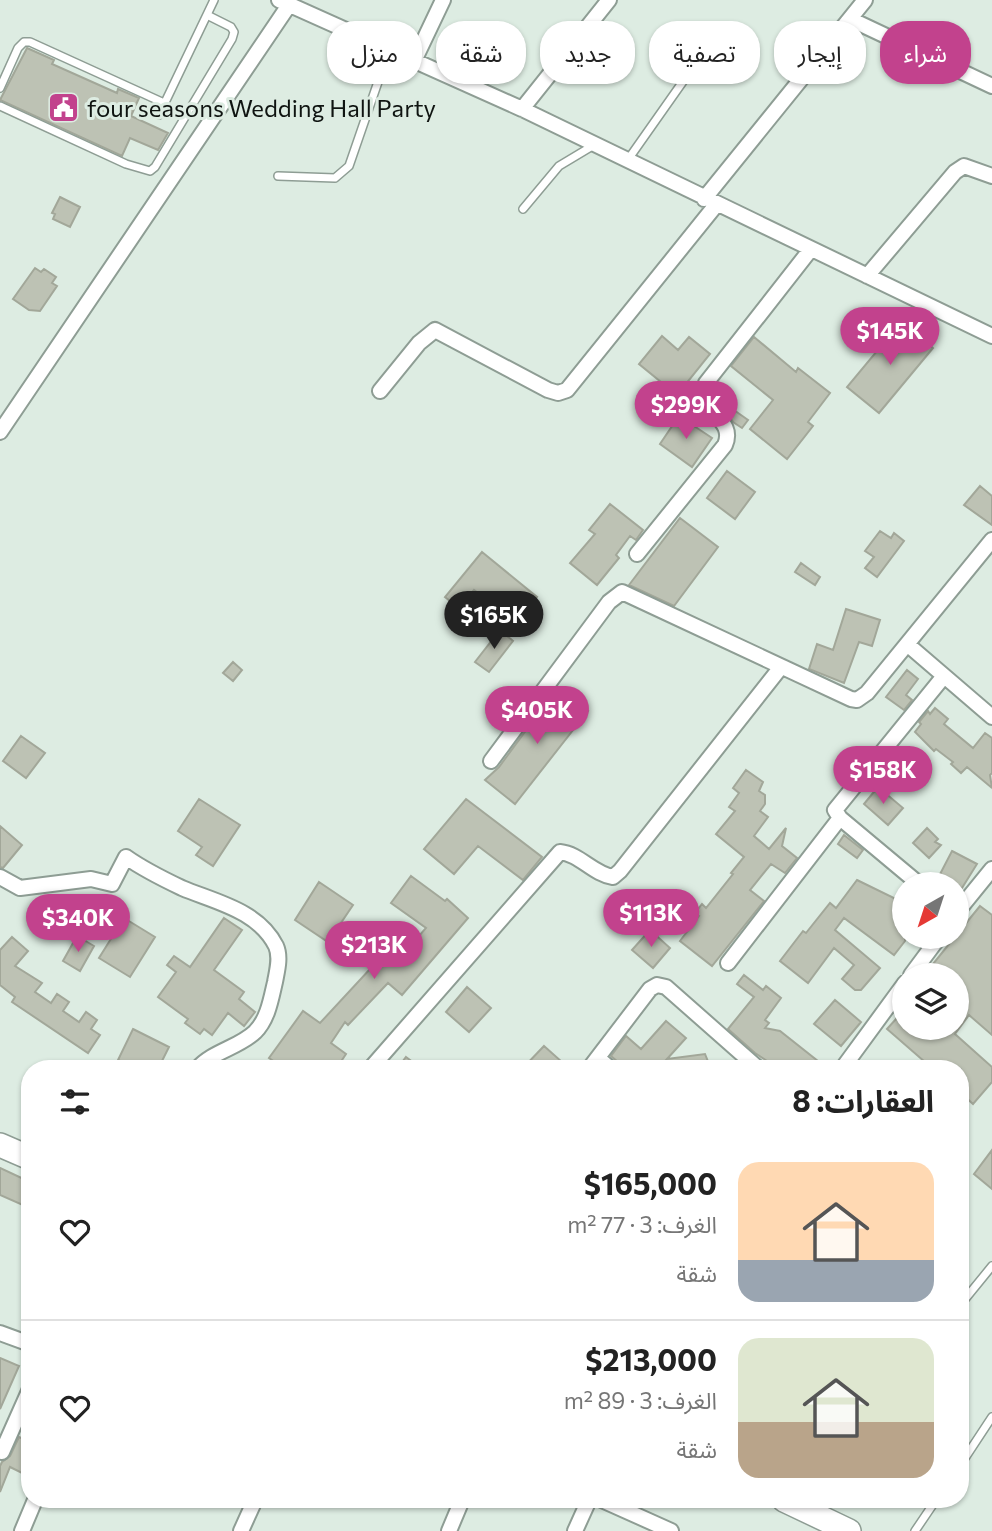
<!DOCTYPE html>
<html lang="ar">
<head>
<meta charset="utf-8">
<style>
	body { margin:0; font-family:Commissioner,"Noto Sans Arabic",sans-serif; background:#f2f2f2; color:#222; direction:rtl; height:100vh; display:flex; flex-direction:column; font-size:26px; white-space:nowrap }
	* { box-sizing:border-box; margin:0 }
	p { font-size:23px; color:#767676 }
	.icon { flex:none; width:38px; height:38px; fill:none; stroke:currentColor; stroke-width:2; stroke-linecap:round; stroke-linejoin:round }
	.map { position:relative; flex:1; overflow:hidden; direction:ltr }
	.side { position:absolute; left:21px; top:1060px; width:948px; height:448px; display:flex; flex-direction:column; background:#fff; border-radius:28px; box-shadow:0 2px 5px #0004; direction:rtl }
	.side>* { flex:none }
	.guide { position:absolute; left:21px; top:21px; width:950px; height:63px; direction:rtl; display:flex; gap:14px }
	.needle { width:46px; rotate:219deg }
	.fabs { position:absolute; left:892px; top:872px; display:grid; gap:14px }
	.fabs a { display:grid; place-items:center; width:77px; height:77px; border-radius:50%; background:#fff; box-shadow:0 2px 5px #0004; font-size:35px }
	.price { position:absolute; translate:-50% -60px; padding:0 16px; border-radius:24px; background:#c2428d; color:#fff; font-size:23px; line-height:46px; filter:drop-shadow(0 2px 4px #0008) }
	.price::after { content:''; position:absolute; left:50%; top:42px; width:21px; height:16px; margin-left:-10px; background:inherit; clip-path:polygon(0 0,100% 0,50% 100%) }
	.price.active { background:#222; color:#fff }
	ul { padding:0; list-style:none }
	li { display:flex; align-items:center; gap:21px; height:175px; padding:0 35px }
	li+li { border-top:2px solid #e0e0e0 }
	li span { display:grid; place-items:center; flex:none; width:196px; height:140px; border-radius:21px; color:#555 }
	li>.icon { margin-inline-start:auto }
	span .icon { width:84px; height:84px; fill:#fffc; stroke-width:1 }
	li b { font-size:30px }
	h2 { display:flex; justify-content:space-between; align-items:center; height:84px; padding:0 35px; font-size:30px }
	.pill { padding:0 24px; border-radius:28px; background:#fff; box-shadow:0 2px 5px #0004; font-size:24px; line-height:63px }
	.pill.active { background:#c2428d; color:#fff }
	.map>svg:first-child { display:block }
	.building { fill:#bdc2b4; stroke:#a2a799; stroke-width:2 }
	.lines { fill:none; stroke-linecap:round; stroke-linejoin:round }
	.lane-casing { stroke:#8e9d94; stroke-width:10 }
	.street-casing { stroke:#8e9d94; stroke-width:18 }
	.primary-casing { stroke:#8e9d94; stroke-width:26 }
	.lane { stroke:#fff; stroke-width:7 }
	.street { stroke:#fff; stroke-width:14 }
	.primary { stroke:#fff; stroke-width:23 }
	.labels { text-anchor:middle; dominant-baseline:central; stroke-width:6; stroke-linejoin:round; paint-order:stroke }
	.poi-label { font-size:24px; fill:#0f1411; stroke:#ddece2; text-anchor:start }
</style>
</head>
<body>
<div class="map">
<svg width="992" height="1531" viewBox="0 0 992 1531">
	<rect width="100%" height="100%" fill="#ddece2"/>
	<!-- building -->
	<path class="building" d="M27,48L54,60L52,64L117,93L118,89L139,98L131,116L168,133L158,150L130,138L122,156L0,100Z
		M60,197L80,207L70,227L53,219L55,214L52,213Z
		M35,268L41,272L44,269L56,277L52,283L57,286L40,311L29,310L13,299Z
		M902,321L933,348L879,413L847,387Z
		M662,336L678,350L689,337L710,354L677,395L639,364Z
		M754,337L796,372L798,368L830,393L808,422L813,426L787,459L750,429L773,400L731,366Z
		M731,408L748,420L742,428L733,422L727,413Z
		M679,416L712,438L692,467L660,444Z
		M727,471L755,492L735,519L707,498Z
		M980,486L992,496V525L964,505Z
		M610,504L643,530L636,540L630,536L616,555L619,558L597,585L570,563L595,534L589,530Z
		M680,518L718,547L674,606L629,585Z
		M880,531L891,538L894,533L904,541L877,577L865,568L874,557L865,551Z
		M482,552L537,597L510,630L489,612L494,606L474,590L459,608L445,597Z
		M801,563L820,577L815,585L795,572Z
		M846,609L880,620L872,646L859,642L844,683L809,669L817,644L833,650Z
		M500,630L513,641L489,672L475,662Z
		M233,662L242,670L233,681L223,673Z
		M907,670L918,679L906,695L912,700L904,710L886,697Z
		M558,687L588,711L515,804L485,780L499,767Z
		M935,708L948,719L944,724L973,748L985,733L992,738V773L990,775L992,788L967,767L961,773L951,764L953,762L936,749L934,751L915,732L921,724L919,722L928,711L930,714Z
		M21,736L45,753L26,778L3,761Z
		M746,770L763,782L759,791L765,795V804L760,811L768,817L754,836L769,849L786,828L782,846L797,858L785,873L771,864L750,890L764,901L712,966L680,941L699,916L695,913L702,904L706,908L733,874L731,873L744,857L716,834L735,811L729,807L739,793L733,788Z
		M878,787L903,808L888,825L864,804Z
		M199,799L240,825L213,866L196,855L202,847L178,831Z
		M466,799L542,857L523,880L478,846L454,874L424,849Z
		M0,826L22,845L3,868L0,867Z
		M927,828L938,839L935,842L941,845L929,858L913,843Z
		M844,835L863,850L857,858L838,844Z
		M952,851L977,864L957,896V884H943L937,880Z
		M411,876L445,901L447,899L468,918L402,995L388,983L348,1025L345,1022L331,1043L346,1054L336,1069H285L269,1058L303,1011L320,1023L371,968L369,967L385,948L392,954L406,951L426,928L391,903Z
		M857,880L898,900L895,909L905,916V941L894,955L844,918L835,930L880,968L861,990H855L842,979L854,965L834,948L808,983L780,961L803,931L806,933L830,903L836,908Z
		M319,882L353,905L328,942L295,920Z
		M980,906L992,915V1035L969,1015L955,1034L992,1067V1082L973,1104L961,1093V1069H933L887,1029L905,1009V1027H957V975H924Z
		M124,918L155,937L130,977L99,958Z
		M224,918L242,930L214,970L244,992L239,999L255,1012L244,1026L228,1013L212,1035L204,1029L200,1034L185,1023L188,1019L158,997L176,972L167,965L174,956L190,967Z
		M650,930L670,948L653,968L632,950Z
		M77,936L94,946L80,971L63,961Z
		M12,937L28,951L15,966L42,983L35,992L51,1003L57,994L69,1002L63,1011L79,1022L86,1012L97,1020L91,1029L100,1035L88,1053L12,1002L15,997L0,985V950Z
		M744,975L763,990L766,986L781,998L765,1020L769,1023L765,1028L780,1031L828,1069H779L755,1053L728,1029L754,997L737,984Z
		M467,987L491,1008L469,1032L446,1012Z
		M835,1000L861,1022L841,1046L814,1024Z
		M666,1021L686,1038L667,1059L705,1054L711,1069L620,1068L618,1062L611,1056L626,1036L641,1049Z
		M133,1029L169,1047L158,1069H138L118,1060Z
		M544,1046L562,1062L556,1069H522Z
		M406,1057L422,1069H397Z
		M992,1150V1189L974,1174Z
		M0,1168L30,1182V1196L25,1206L0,1195Z
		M0,1358L19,1366L0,1409Z
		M19,1437L30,1442V1462L24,1474L10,1467L0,1492V1466L2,1462L10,1456Z"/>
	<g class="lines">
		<defs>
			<path id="lane" d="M0,88L18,48L24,42H30L164,103
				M0,106L126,164L150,171L155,167L232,39L234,32L231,27L207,15
				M159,115L214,0
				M627,161L715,36
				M278,176L335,178L349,166L389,50
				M523,209L559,166L594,145
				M961,1304L992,1266
				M961,1464L992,1417
				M915,1531L936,1500"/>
			<path id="street" d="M279,0L522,109L992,336
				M850,19L992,86
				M414,61L443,0
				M522,109L609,0
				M704,199L865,0
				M867,276L955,172L964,166L992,176
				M380,391L419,343L435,330L548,390L558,393L567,390L716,205
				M0,432L289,5
				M637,554L725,445C737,417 694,412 706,383L811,249
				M907,644L992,717
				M491,761L609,602L622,592L851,699L857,700L867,693L992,540
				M0,877L20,888L91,879L112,884L126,857C143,869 163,879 182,888C215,902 258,910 276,946C281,957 277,971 275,982C271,999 268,1019 255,1032C238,1048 213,1051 197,1069
				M919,884L840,818L835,810L944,676
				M957,912L992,869
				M728,963L840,818
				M911,975L940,936
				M598,1058L611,1069
				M370,1069L560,852C580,854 593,874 613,877L620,871L781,667
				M589,1069L650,989L657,985L666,987L759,1069
				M842,1069L905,983
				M0,1333L30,1344
				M2,1452L30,1389
				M602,1500L671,1531
				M22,1531L35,1500
				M241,1531L255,1500
				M449,1531L462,1500
				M575,1531L589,1500"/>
			<path id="primary" d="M0,1145L30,1158
				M784,1500L849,1531"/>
		</defs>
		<!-- lane casing -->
		<use href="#lane" class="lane-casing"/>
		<!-- street casing -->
		<use href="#street" class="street-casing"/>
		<!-- primary casing -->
		<use href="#primary" class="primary-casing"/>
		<!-- lane -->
		<use href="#lane" class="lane"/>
		<!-- street -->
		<use href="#street" class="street"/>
		<!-- primary -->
		<use href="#primary" class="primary"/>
	</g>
	<!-- icons -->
	<defs>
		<symbol id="civic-square" viewBox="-11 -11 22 22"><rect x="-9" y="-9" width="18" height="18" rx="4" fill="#c2428d" stroke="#ddece2"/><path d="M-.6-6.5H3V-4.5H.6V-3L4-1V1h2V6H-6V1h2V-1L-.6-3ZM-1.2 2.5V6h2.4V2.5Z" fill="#fff"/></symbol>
	</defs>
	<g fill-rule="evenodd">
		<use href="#civic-square" x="46" y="90" width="35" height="35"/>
	</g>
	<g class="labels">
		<!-- poi labels -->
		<g class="poi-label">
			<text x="87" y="107">four seasons Wedding Hall Party</text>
		</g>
	</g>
</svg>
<div class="fabs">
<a><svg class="needle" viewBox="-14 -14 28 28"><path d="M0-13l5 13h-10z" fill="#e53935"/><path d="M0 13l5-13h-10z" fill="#767676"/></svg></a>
<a><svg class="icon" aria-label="layers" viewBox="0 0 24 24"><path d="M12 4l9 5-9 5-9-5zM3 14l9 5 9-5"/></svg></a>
</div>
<b class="price" style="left:890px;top:367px">$145K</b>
<b class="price" style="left:686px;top:441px">$299K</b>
<b class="price active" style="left:494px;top:651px">$165K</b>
<b class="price" style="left:537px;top:746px">$405K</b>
<b class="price" style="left:883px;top:806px">$158K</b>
<b class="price" style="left:651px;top:949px">$113K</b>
<b class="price" style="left:78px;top:954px">$340K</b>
<b class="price" style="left:374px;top:981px">$213K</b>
<div class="guide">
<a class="pill active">شراء</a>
<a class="pill">إيجار</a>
<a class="pill">تصفية</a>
<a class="pill">جديد</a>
<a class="pill">شقة</a>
<a class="pill">منزل</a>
</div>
<section class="side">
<h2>العقارات: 8<svg class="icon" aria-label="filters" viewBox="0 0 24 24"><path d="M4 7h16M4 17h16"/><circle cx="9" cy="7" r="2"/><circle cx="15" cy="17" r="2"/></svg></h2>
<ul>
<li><span style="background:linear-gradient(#ffd9b3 70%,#9aa5b1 0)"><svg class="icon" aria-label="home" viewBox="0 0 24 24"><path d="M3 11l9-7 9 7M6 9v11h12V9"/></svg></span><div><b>$165,000</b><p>الغرف: 3 · 77 m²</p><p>شقة</p></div><svg class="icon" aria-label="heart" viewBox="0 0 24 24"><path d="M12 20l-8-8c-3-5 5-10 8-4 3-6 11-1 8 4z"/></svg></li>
<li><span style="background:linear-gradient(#dfe7d0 60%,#b9a48a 0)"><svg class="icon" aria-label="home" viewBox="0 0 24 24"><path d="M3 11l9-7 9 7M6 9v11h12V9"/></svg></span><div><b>$213,000</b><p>الغرف: 3 · 89 m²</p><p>شقة</p></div><svg class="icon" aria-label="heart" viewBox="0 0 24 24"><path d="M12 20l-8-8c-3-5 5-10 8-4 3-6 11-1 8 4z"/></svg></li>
</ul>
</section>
</div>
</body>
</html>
